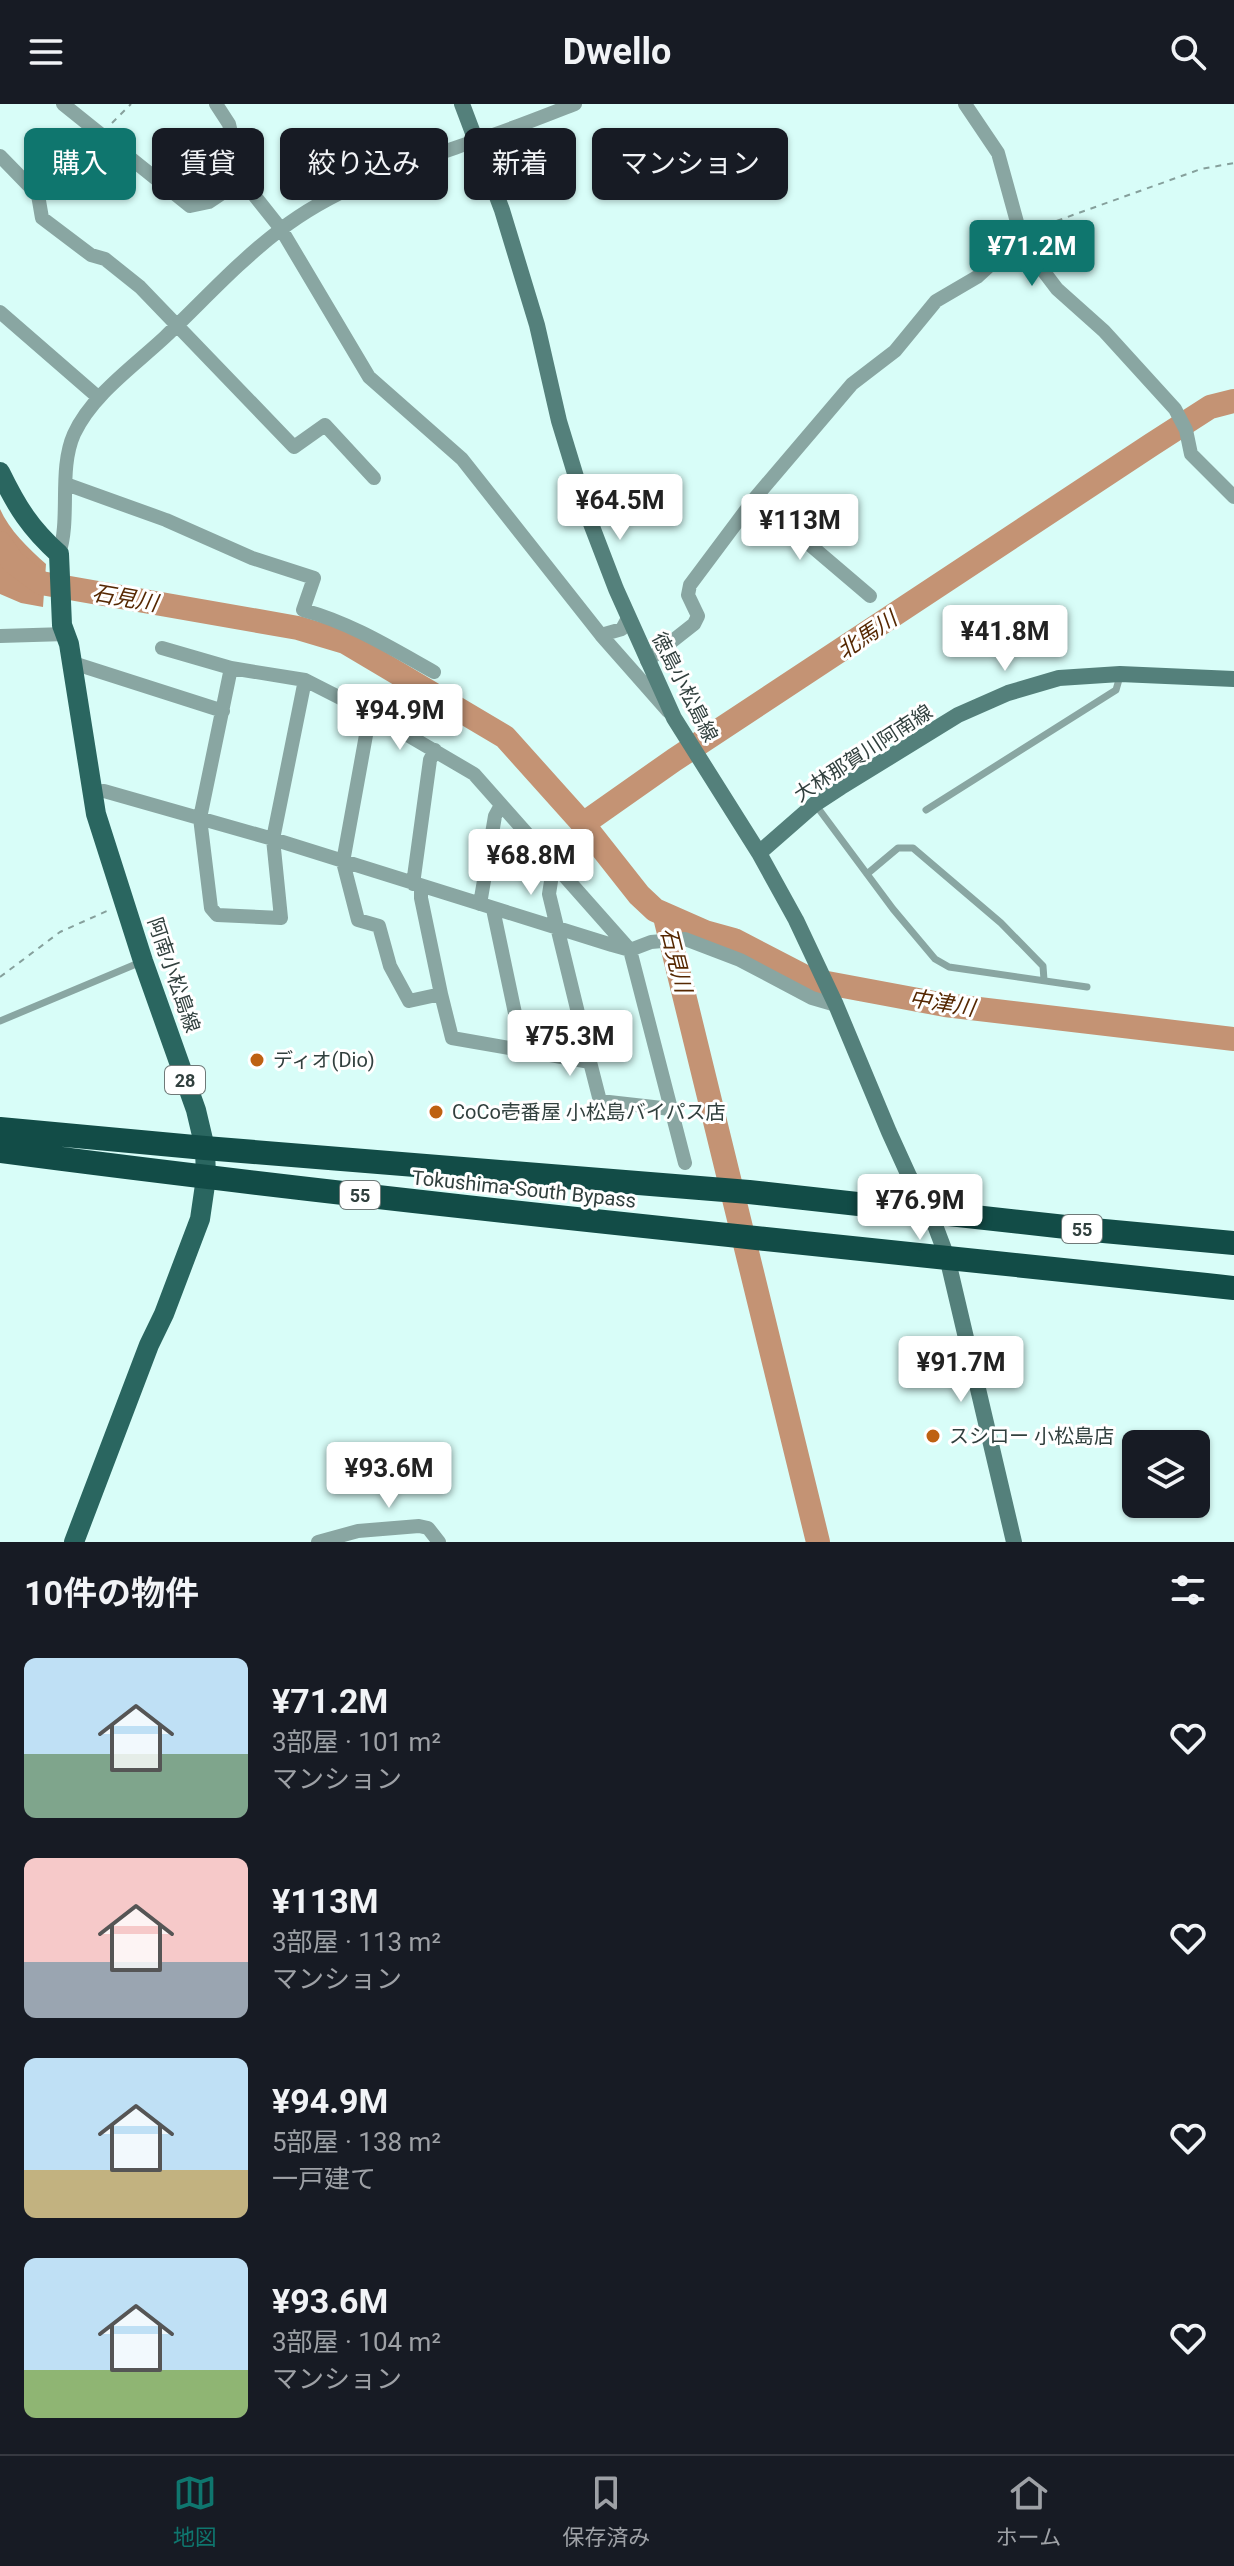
<!DOCTYPE html>
<html lang="ja">
<head>
<meta charset="utf-8">
<style>
	body { margin:0; font-family:Roboto,"Noto Sans JP",sans-serif; background:#20242c; color:#f1f3f6; height:100vh; display:flex; flex-direction:column; font-size:30px; white-space:nowrap }
	* { box-sizing:border-box; margin:0 }
	p { font-size:26px; color:#9ea1a6 }
	.icon { flex:none; width:44px; height:44px; fill:none; stroke:currentColor; stroke-width:2; stroke-linecap:round; stroke-linejoin:round }
	.map { position:relative; height:1438px; overflow:hidden }
	.sheet { display:flex; flex-direction:column; background:#171b24; flex:1 }
	.sheet>* { flex:none }
	.top-card { position:absolute; left:24px; top:24px; width:800px; height:72px; display:flex; gap:16px }
	.fabs { position:absolute; left:1122px; top:1326px; display:grid; gap:16px }
	.fabs a { display:grid; place-items:center; width:88px; height:88px; border-radius:12px; background:#171b24; box-shadow:0 2px 6px #0004; font-size:40px }
	.price { position:absolute; translate:-50% -68px; padding:0 18px; border-radius:8px; background:#fff; color:#222; font-size:26px; line-height:52px; filter:drop-shadow(0 2px 4px #0008) }
	.price::after { content:''; position:absolute; left:50%; top:48px; width:24px; height:18px; margin-left:-12px; background:inherit; clip-path:polygon(0 0,100% 0,50% 100%) }
	.price.active { background:#0f766e; color:#fff }
	ul { padding:0; list-style:none }
	li { display:flex; align-items:center; gap:24px; height:200px; padding:0 24px }
	li span { display:grid; place-items:center; flex:none; width:224px; height:160px; border-radius:12px; color:#555 }
	li>.icon { margin-inline-start:auto }
	span .icon { width:96px; height:96px; fill:#fffc; stroke-width:1 }
	li b { font-size:34px }
	h2 { display:flex; justify-content:space-between; align-items:center; height:96px; padding:0 24px; font-size:34px }
	.pill { padding:0 28px; border-radius:12px; background:#171b24; box-shadow:0 2px 6px #0004; font-size:28px; line-height:72px }
	.pill.active { background:#0f766e; color:#fff }
	header { display:flex; justify-content:space-between; align-items:center; height:104px; padding:0 24px; background:#171b24; font-size:36px; font-weight:700 }
	.menu { display:flex; justify-content:space-around; align-items:center; height:112px; border-top:2px solid #363941; background:#171b24; font-size:22px; color:#9ea1a6 }
	.menu a { display:grid; justify-items:center; gap:4px }
	.menu .active { color:#0f766e }
	.map>svg:first-child { display:block }
	.water { fill:#c49374 }
	.lines { fill:none; stroke-linecap:round; stroke-linejoin:round }
	.river { stroke:#c49374; stroke-width:24 }
	.path { stroke:#86a09c; stroke-width:2; stroke-dasharray:6 6; stroke-linecap:butt }
	.lane { stroke:#89a6a2; stroke-width:7 }
	.street { stroke:#89a6a2; stroke-width:14 }
	.secondary { stroke:#54807b; stroke-width:16 }
	.primary { stroke:#2a6660; stroke-width:20 }
	.highway { stroke:#124c47; stroke-width:24 }
	.poi-dot { fill:#be6112; stroke:#fff; stroke-width:3 }
	.labels { text-anchor:middle; dominant-baseline:central; stroke-width:6; stroke-linejoin:round; paint-order:stroke }
	.shield { fill:#fff; stroke:#6f7978; stroke-width:2 }
	.shield-label { font-size:18px; font-weight:bold; fill:#31403e }
	.street-label { font-size:20px; fill:#31403e; stroke:#fff }
	.poi-label { font-size:20px; fill:#31403e; stroke:#fff; text-anchor:start }
	.water-label { font-size:22px; font-style:italic; fill:#562802; stroke:#fff }
</style>
</head>
<body>
<header><svg class="icon" aria-label="menu" viewBox="0 0 24 24"><path d="M4 6h16M4 12h16M4 18h16"/></svg>Dwello<svg class="icon" aria-label="search" viewBox="0 0 24 24"><circle cx="10" cy="10" r="6"/><path d="M15 15l6 6"/></svg></header>
<div class="map">
<svg width="1234" height="1438" viewBox="0 0 1234 1438">
	<rect width="100%" height="100%" fill="#d8fdf8"/>
	<!-- water -->
	<path class="water" d="M0,405C9,426 29,445 46,460L43,503L21,499L0,490Z"/>
	<g class="lines">
		<!-- river -->
		<path class="river" d="M0,439L13,458L41,479L298,524L345,538L505,633L583,720L639,791L655,806L705,828L734,836L811,876L945,901L1234,935
			M583,720L674,656L1151,341L1210,303L1234,297
			M665,813L818,1438"/>
		<!-- path -->
		<path class="path" d="M112,19L131,0
			M1034,125L1201,65L1234,59
			M0,873L60,828L107,807"/>
		<!-- lane -->
		<path class="lane" d="M815,700L893,805L935,855L949,863L1087,883
			M926,706L1116,586L1120,572
			M867,770L898,744H913L1001,819L1043,862L1044,876
			M0,917L141,858"/>
		<!-- street -->
		<path class="street" d="M63,0L190,102L209,98L242,76L281,125L369,273L462,355L601,531L668,607
			M216,0L229,20L242,76
			M965,0L998,49L1020,129L1035,156L1057,185L1104,227L1175,305L1186,326L1191,350L1234,393
			M0,52L38,91L42,114L91,151L105,155L140,183L294,343L325,321L374,374
			M0,208L99,294
			M66,380L166,416L252,454L314,474L303,506C351,519 391,544 434,568
			M755,394L870,492
			M59,450C71,414 58,366 74,330C92,291 134,262 165,233C203,197 238,158 280,126C337,82 405,61 472,38C507,27 541,13 575,0
			M601,531L622,525L628,514
			M0,532L66,530
			M162,544L231,564
			M647,557L694,520L698,512L688,491L690,481L755,394L852,280L895,247L936,197L977,173L989,162L1008,136L1020,129
			M73,559L223,607
			M305,576L273,735L281,814L217,811L211,804L200,714L231,564L305,576L370,609L474,670L630,846L685,1059
			M370,609L343,758L358,816L379,822L390,862L409,897L441,890L421,794V783
			M92,688L104,687L273,735L612,841L630,846L651,838L685,835L740,856L812,894L836,901
			M413,780L430,656L435,646
			M480,800L495,712L501,701
			M493,805L523,947
			M441,890L452,934L590,958L549,790L554,758
			M590,958L600,997L671,1005
			M318,1438L358,1427L419,1422L428,1424L439,1438"/>
		<!-- secondary -->
		<path class="secondary" d="M462,0L502,106L537,221L559,317L588,412L616,485L674,614L759,749L796,816L836,901L889,1028L909,1072L930,1108L947,1153L1014,1438
			M759,749L815,700L841,683L958,611L1008,589L1059,574L1120,570L1234,575"/>
		<!-- primary -->
		<path class="primary" d="M0,368C17,403 30,424 59,450L62,521L69,540L96,710L143,857L196,1006L205,1044L206,1074L200,1115L164,1210L149,1241L74,1438"/>
		<!-- highway -->
		<path class="highway" d="M0,1025L205,1044L749,1088L1093,1126L1234,1139
			M0,1047C410,1101 822,1140 1234,1184"/>
	</g>
	<!-- markers -->
	<g class="poi-dot">
		<circle cx="257" cy="956" r="8"/>
		<circle cx="436" cy="1008" r="8"/>
		<circle cx="933" cy="1332" r="8"/>
	</g>
	<g class="labels">
		<!-- shield labels -->
		<g class="shield">
			<rect x="165" y="962" width="40" height="28" rx="6"/>
			<rect x="340" y="1077" width="40" height="28" rx="6"/>
			<rect x="1062" y="1111" width="40" height="28" rx="6"/>
		</g>
		<g class="shield-label">
			<text x="185" y="976">28</text>
			<text x="360" y="1091">55</text>
			<text x="1082" y="1125">55</text>
		</g>
		<!-- street labels -->
		<g class="street-label">
			<text transform="translate(685 583) rotate(63)">徳島小松島線</text>
			<text transform="translate(863 649) rotate(-33)">大林那賀川阿南線</text>
			<text transform="translate(174 871) rotate(71)">阿南小松島線</text>
			<text transform="translate(524 1085) rotate(6)">Tokushima-South Bypass</text>
		</g>
		<!-- poi labels -->
		<g class="poi-label">
			<text x="273" y="956">ディオ(Dio)</text>
			<text x="452" y="1008">CoCo壱番屋 小松島バイパス店</text>
			<text x="949" y="1332">スシロー 小松島店</text>
		</g>
		<!-- water labels -->
		<g class="water-label">
			<text transform="translate(125 494) rotate(10)">石見川</text>
			<text transform="translate(867 531) rotate(-34)">北馬川</text>
			<text transform="translate(676 856) rotate(76)">石見川</text>
			<text transform="translate(942 899) rotate(9)">中津川</text>
		</g>
	</g>
</svg>
<div class="fabs">
<a><svg class="icon" aria-label="layers" viewBox="0 0 24 24"><path d="M12 4l9 5-9 5-9-5zM3 14l9 5 9-5"/></svg></a>
</div>
<b class="price active" style="left:1032px;top:184px">¥71.2M</b>
<b class="price" style="left:620px;top:438px">¥64.5M</b>
<b class="price" style="left:800px;top:458px">¥113M</b>
<b class="price" style="left:1005px;top:569px">¥41.8M</b>
<b class="price" style="left:400px;top:648px">¥94.9M</b>
<b class="price" style="left:531px;top:793px">¥68.8M</b>
<b class="price" style="left:570px;top:974px">¥75.3M</b>
<b class="price" style="left:920px;top:1138px">¥76.9M</b>
<b class="price" style="left:961px;top:1300px">¥91.7M</b>
<b class="price" style="left:389px;top:1406px">¥93.6M</b>
<div class="top-card">
<a class="pill active">購入</a>
<a class="pill">賃貸</a>
<a class="pill">絞り込み</a>
<a class="pill">新着</a>
<a class="pill">マンション</a>
</div>
</div>
<section class="sheet">
<h2>10件の物件<svg class="icon" aria-label="filters" viewBox="0 0 24 24"><path d="M4 7h16M4 17h16"/><circle cx="9" cy="7" r="2"/><circle cx="15" cy="17" r="2"/></svg></h2>
<ul>
<li><span style="background:linear-gradient(#bfe0f5 60%,#7fa58c 0)"><svg class="icon" aria-label="home" viewBox="0 0 24 24"><path d="M3 11l9-7 9 7M6 9v11h12V9"/></svg></span><div><b>¥71.2M</b><p>3部屋 · 101 m²</p><p>マンション</p></div><svg class="icon" aria-label="heart" viewBox="0 0 24 24"><path d="M12 20l-8-8c-3-5 5-10 8-4 3-6 11-1 8 4z"/></svg></li>
<li><span style="background:linear-gradient(#f6c9c9 65%,#9aa5b1 0)"><svg class="icon" aria-label="home" viewBox="0 0 24 24"><path d="M3 11l9-7 9 7M6 9v11h12V9"/></svg></span><div><b>¥113M</b><p>3部屋 · 113 m²</p><p>マンション</p></div><svg class="icon" aria-label="heart" viewBox="0 0 24 24"><path d="M12 20l-8-8c-3-5 5-10 8-4 3-6 11-1 8 4z"/></svg></li>
<li><span style="background:linear-gradient(#bfe0f5 70%,#c2b280 0)"><svg class="icon" aria-label="home" viewBox="0 0 24 24"><path d="M3 11l9-7 9 7M6 9v11h12V9"/></svg></span><div><b>¥94.9M</b><p>5部屋 · 138 m²</p><p>一戸建て</p></div><svg class="icon" aria-label="heart" viewBox="0 0 24 24"><path d="M12 20l-8-8c-3-5 5-10 8-4 3-6 11-1 8 4z"/></svg></li>
<li><span style="background:linear-gradient(#bfe0f5 70%,#8fb573 0)"><svg class="icon" aria-label="home" viewBox="0 0 24 24"><path d="M3 11l9-7 9 7M6 9v11h12V9"/></svg></span><div><b>¥93.6M</b><p>3部屋 · 104 m²</p><p>マンション</p></div><svg class="icon" aria-label="heart" viewBox="0 0 24 24"><path d="M12 20l-8-8c-3-5 5-10 8-4 3-6 11-1 8 4z"/></svg></li>
</ul>
</section>
<nav class="menu">
<a class="active"><svg class="icon" aria-label="map" viewBox="0 0 24 24"><path d="M3 6l6-2 6 2 6-2v14l-6 2-6-2-6 2zM9 4v14M15 6v14"/></svg>地図</a>
<a><svg class="icon" aria-label="saved" viewBox="0 0 24 24"><path d="M7 4h10v16l-5-4-5 4z"/></svg>保存済み</a>
<a><svg class="icon" aria-label="home" viewBox="0 0 24 24"><path d="M3 11l9-7 9 7M6 9v11h12V9"/></svg>ホーム</a>
</nav>
</body>
</html>
